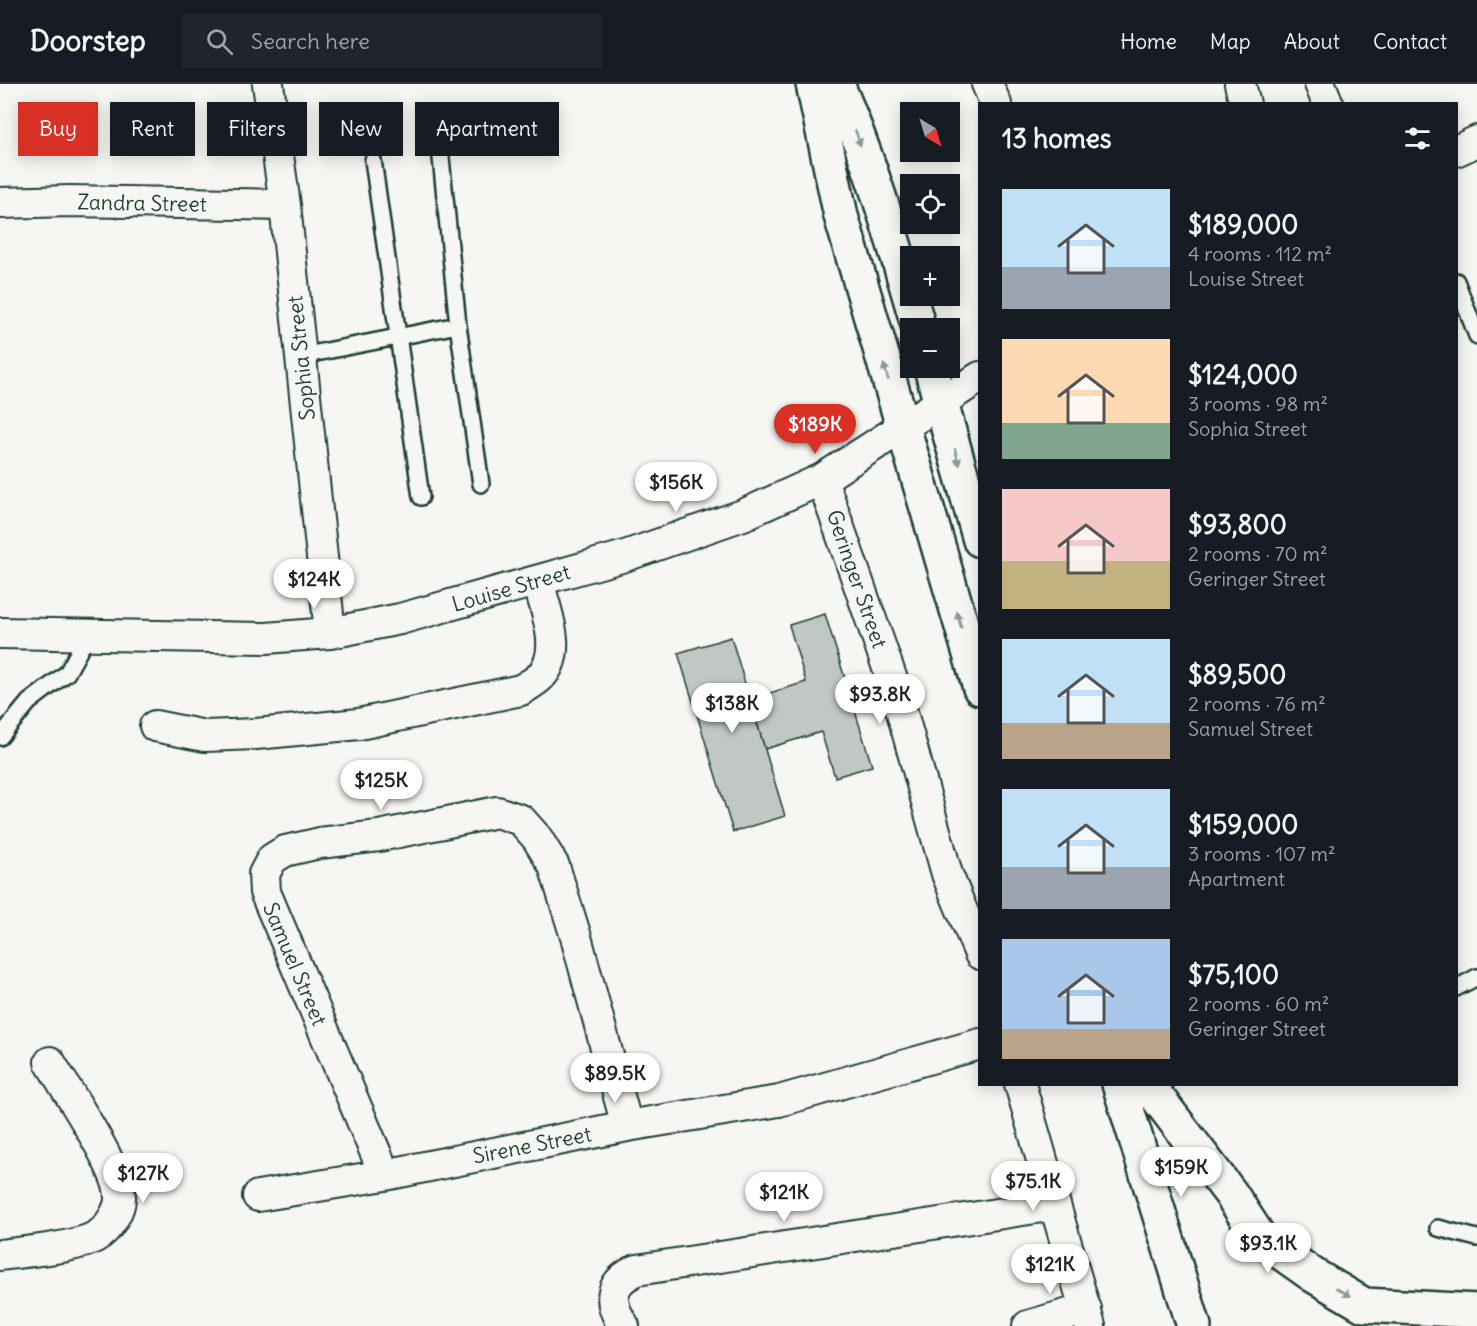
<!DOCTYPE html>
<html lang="en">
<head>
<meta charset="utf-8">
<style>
	body { margin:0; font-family:Delius,sans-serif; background:#20242c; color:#f1f3f6; height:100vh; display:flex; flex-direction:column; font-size:22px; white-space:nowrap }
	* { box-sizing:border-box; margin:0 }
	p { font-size:20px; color:#9ea1a6 }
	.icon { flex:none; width:33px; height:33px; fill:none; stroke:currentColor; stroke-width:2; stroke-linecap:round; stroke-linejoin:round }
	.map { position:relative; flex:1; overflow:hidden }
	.drawer { position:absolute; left:978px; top:18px; width:480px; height:984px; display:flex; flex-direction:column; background:#171b24; border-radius:0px; box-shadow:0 3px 15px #0003 }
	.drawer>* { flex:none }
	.hud { position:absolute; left:18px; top:18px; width:570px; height:54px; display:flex; gap:12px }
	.needle { width:39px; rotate:142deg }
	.controls { position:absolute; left:900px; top:18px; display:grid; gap:12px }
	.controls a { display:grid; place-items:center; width:60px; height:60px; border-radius:0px; background:#171b24; box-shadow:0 3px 15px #0003; font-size:30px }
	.price { position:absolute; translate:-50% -51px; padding:0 14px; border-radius:21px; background:#fff; color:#222; font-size:20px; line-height:39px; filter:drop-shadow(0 2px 3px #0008) }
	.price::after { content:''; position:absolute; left:50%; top:36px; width:18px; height:14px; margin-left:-9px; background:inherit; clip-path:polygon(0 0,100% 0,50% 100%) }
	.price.selected { background:#d93025; color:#fff }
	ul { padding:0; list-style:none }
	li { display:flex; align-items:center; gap:18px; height:150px; padding:0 24px }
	li span { display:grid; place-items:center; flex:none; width:168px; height:120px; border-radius:0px; color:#555 }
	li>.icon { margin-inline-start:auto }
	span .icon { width:72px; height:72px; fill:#fffc; stroke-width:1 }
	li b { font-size:26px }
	h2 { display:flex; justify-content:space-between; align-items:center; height:72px; padding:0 24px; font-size:26px }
	.tag { padding:0 21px; border-radius:0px; background:#171b24; box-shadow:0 3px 15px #0003; font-size:21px; line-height:54px }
	.tag.selected { background:#d93025; color:#fff }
	header { display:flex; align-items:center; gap:36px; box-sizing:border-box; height:84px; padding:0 30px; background:#171b24; border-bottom:2px solid #363941 }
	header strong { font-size:28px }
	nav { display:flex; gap:33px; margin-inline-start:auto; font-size:21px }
	.search { width:420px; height:54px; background:#20242c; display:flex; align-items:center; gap:15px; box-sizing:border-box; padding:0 21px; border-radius:0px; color:#9ea1a6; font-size:22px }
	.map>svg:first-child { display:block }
	.building { fill:#c1c8c3; stroke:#1f3d34; stroke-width:1.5 }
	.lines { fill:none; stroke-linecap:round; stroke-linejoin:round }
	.lane-casing { stroke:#1f3d34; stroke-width:20 }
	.street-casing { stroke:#1f3d34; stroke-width:34 }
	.secondary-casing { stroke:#1f3d34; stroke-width:38 }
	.lane { stroke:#f6f6f2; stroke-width:15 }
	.street { stroke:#f6f6f2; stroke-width:30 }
	.secondary { stroke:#f6f6f2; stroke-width:33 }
	.oneway { fill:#8a9a93 }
	.labels { text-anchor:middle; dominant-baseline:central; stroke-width:4.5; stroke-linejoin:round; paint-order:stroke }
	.street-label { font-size:21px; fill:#1f3d34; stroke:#f6f6f2 }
</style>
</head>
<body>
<header>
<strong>Doorstep</strong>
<div class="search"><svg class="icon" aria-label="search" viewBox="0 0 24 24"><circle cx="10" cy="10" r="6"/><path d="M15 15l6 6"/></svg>Search here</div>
<nav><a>Home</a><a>Map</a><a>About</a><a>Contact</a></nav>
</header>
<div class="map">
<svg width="1477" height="1242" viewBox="0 0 1477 1242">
	<rect width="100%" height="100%" fill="#f6f6f2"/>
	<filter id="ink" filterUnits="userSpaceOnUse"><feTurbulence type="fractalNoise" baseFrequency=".0167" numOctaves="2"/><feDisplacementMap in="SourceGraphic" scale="12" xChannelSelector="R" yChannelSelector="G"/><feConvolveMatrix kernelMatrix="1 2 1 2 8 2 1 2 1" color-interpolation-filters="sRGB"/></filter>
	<g filter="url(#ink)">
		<!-- building -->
		<path class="building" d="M825,530L872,682L835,693L821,648L765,665L750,615L806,598L789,541Z
			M731,553L785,732L733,748L678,569Z"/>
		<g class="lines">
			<defs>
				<path id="lane" d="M373,76L421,413
					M1456,197L1477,252
					M458,241L481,400
					M301,272L458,241L440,64
					M0,653L29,618L67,589L88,551
					M1456,904L1477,893
					M1438,1144L1477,1154"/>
				<path id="street" d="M268,0L285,121L330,549
					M987,0L996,20
					M1240,0L1245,20
					M1320,0L1328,20
					M1456,67L1477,57
					M0,119L70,117L285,121
					M822,395L896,607L947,790L980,870
					M0,549L266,554L330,549L400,535L625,472L743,431L822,395L980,293
					M155,642L205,652L256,650L359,640L521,606C527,602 535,598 540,593C565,568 545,526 538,497
					M1020,1000L1090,1242
					M385,1091L265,808L264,790L272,775L285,767L320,759L379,752L497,728L521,736L537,754L554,782L576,853L627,1042
					M258,1112L385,1091L627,1042L779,1017L980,960
					M0,1171C24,1168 75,1164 95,1153C107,1147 121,1126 120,1112C119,1084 67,1007 50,978
					M624,1242C607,1218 609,1198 637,1186L1055,1121
					M1028,1242L1086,1225"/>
				<path id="secondary" d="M813,0L841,132L980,604
					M837,0C871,78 895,163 919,244
					M931,284L980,456
					M1119,1000L1194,1242
					M1147,1000L1231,1110L1259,1153L1313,1191L1364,1221L1477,1227"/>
			</defs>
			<!-- lane casing -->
			<use href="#lane" class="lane-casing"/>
			<!-- street casing -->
			<use href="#street" class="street-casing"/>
			<!-- secondary casing -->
			<use href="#secondary" class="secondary-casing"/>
			<!-- lane -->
			<use href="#lane" class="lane"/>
			<!-- street -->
			<use href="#street" class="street"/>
			<!-- secondary -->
			<use href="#secondary" class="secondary"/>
		</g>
		<!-- one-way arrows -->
		<defs><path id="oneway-solid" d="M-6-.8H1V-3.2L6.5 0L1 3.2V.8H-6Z" transform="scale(1.5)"/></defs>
		<g class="oneway">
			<use href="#oneway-solid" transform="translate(858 54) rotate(71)"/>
			<use href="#oneway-solid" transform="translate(886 288) rotate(-107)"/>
			<use href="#oneway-solid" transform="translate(957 373) rotate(75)"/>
			<use href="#oneway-solid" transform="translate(959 536) rotate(-106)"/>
			<use href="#oneway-solid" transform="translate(1343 1208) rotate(30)"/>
		</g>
	</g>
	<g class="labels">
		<!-- street labels -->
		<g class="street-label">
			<text transform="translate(142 119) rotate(1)">Zandra Street</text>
			<text transform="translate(301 274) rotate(-96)">Sophia Street</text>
			<text transform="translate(857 495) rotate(71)">Geringer Street</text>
			<text transform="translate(511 504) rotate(-16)">Louise Street</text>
			<text transform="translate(295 880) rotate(67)">Samuel Street</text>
			<text transform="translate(532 1061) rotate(-11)">Sirene Street</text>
		</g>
	</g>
</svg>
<div class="controls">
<a><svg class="needle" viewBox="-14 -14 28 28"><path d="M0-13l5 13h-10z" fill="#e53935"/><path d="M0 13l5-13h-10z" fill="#9ea1a6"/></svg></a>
<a><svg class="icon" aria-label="locate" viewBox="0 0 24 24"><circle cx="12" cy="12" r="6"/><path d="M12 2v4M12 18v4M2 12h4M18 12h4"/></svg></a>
<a>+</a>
<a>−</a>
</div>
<b class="price selected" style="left:815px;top:371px">$189K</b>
<b class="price" style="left:676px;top:429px">$156K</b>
<b class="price" style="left:314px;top:526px">$124K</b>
<b class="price" style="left:880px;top:641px">$93.8K</b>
<b class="price" style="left:732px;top:650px">$138K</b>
<b class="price" style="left:381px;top:727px">$125K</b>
<b class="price" style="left:615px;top:1020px">$89.5K</b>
<b class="price" style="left:1181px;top:1114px">$159K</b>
<b class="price" style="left:143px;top:1120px">$127K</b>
<b class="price" style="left:1033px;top:1128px">$75.1K</b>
<b class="price" style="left:784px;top:1139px">$121K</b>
<b class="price" style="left:1268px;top:1190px">$93.1K</b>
<b class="price" style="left:1050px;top:1211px">$121K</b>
<div class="hud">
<a class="tag selected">Buy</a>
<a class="tag">Rent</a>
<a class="tag">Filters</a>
<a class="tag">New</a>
<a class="tag">Apartment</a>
</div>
<section class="drawer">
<h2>13 homes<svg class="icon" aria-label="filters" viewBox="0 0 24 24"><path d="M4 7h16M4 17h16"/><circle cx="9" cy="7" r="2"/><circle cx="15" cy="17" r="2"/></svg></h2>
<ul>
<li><span style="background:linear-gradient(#bfe0f5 65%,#9aa5b1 0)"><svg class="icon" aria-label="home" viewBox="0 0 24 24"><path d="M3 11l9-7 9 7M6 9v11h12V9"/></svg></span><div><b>$189,000</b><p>4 rooms · 112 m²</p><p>Louise Street</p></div></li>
<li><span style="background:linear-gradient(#ffd9b3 70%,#7fa58c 0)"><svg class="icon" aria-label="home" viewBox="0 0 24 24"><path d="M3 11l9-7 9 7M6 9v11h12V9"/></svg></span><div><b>$124,000</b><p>3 rooms · 98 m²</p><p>Sophia Street</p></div></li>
<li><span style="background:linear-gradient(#f6c9c9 60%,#c2b280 0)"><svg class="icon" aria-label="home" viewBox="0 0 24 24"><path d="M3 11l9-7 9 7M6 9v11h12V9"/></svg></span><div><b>$93,800</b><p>2 rooms · 70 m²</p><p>Geringer Street</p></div></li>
<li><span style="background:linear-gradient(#bfe0f5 70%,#b9a48a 0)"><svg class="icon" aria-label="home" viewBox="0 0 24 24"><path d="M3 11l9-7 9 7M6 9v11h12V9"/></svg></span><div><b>$89,500</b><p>2 rooms · 76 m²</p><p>Samuel Street</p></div></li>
<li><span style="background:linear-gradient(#bfe0f5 65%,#9aa5b1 0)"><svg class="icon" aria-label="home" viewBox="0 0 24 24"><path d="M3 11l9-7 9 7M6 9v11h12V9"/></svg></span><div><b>$159,000</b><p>3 rooms · 107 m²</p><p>Apartment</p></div></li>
<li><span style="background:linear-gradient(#a9c7e8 75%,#b9a48a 0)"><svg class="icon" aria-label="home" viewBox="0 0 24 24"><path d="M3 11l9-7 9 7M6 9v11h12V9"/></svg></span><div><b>$75,100</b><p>2 rooms · 60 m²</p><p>Geringer Street</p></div></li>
</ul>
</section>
</div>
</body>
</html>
